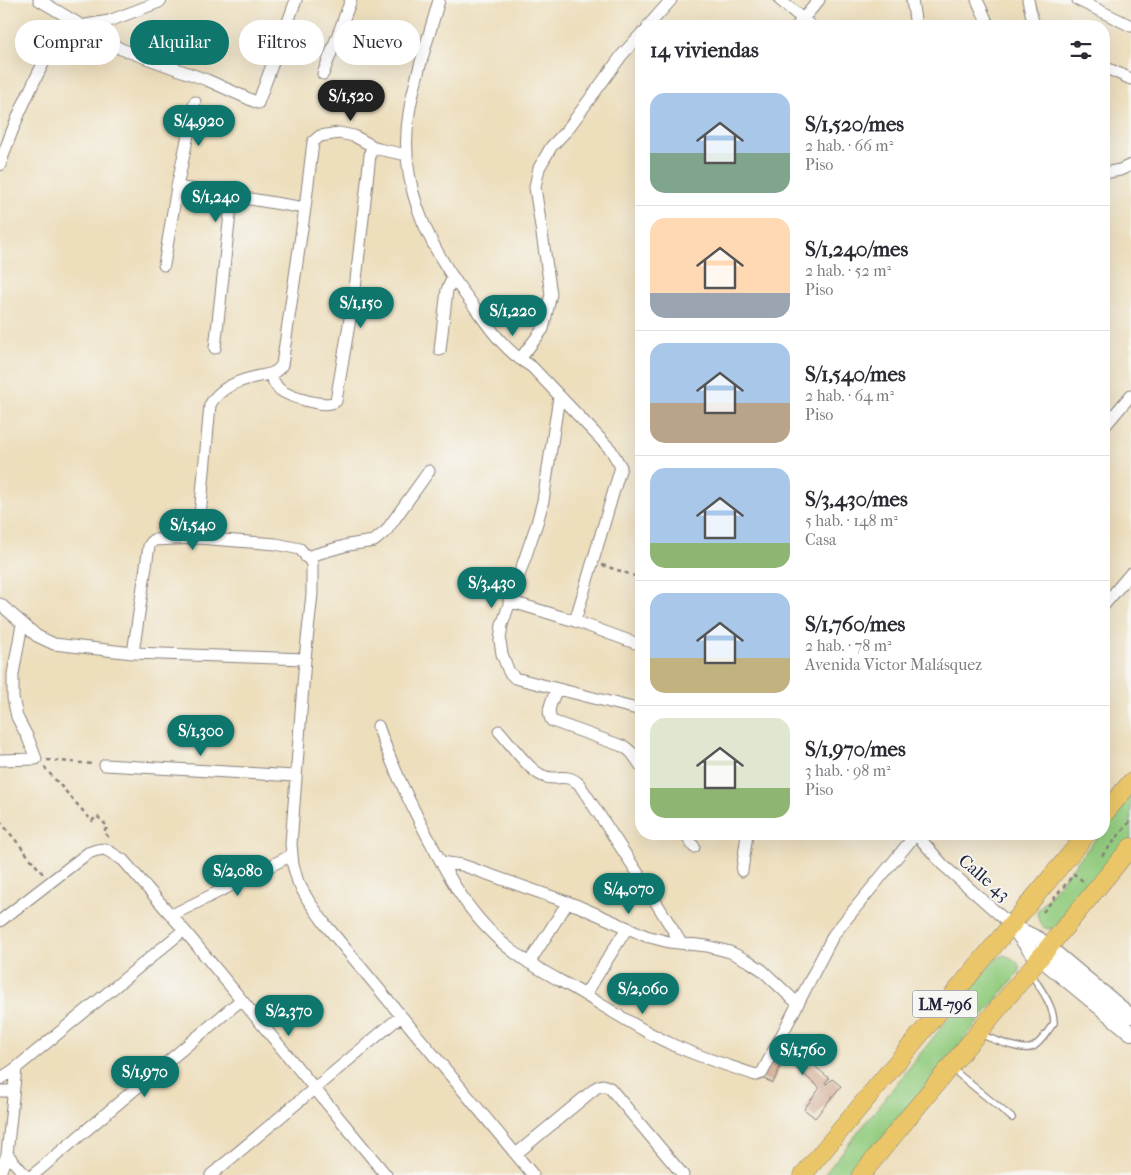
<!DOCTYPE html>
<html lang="es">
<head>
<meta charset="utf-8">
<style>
	body { margin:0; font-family:"IM FELL French Canon",serif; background:#f2f2f3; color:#2b2b33; height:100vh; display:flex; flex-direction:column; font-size:19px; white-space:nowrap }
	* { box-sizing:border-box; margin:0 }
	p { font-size:16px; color:#7c7c81 }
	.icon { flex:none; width:28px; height:28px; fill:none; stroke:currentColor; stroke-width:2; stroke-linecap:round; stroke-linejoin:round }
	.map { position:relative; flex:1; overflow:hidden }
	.panel { position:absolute; left:635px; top:20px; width:475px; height:820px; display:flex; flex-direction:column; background:#fff; border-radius:20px; box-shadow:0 5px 20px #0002 }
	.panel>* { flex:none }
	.hud { position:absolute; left:15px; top:20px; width:475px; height:45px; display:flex; gap:10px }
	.price { position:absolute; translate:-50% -42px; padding:0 11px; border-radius:18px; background:#0f766e; color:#fff; font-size:16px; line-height:32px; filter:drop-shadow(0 1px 2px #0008) }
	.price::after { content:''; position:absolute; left:50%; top:30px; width:15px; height:11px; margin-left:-8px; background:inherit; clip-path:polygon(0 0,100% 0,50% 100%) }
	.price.selected { background:#222; color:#fff }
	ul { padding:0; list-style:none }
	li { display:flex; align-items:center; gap:15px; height:125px; padding:0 15px }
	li+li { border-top:1px solid #e1e1e2 }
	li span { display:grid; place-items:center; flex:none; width:140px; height:100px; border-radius:15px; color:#555 }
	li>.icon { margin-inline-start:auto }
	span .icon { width:60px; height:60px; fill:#fffc; stroke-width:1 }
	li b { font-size:21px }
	h2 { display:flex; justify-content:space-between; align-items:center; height:60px; padding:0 15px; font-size:21px }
	.tag { padding:0 18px; border-radius:22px; background:#fff; box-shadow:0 5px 20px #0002; font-size:18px; line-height:45px }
	.tag.selected { background:#0f766e; color:#fff }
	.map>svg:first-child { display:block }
	.green { fill:#94cd81; stroke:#5b785e }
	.building { fill:#cb9a7e }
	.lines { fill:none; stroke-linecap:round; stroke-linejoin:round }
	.service-casing { stroke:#88807c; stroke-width:8 }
	.minor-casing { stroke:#88807c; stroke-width:13 }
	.tertiary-casing { stroke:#88807c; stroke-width:16 }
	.primary-casing { stroke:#88807c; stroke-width:19 }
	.path { stroke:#88807c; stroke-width:2.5; stroke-dasharray:4 4; stroke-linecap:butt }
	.service { stroke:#fff; stroke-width:5.5 }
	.minor { stroke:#fff; stroke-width:11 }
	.tertiary { stroke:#fff; stroke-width:14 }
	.primary { stroke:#ebc669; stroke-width:18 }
	.labels { text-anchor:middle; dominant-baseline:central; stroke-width:4; stroke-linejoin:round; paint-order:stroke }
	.shield { fill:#f6f6f2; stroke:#626272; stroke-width:1 }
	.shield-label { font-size:16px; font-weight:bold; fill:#22223b }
	.street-label { font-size:18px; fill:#22223b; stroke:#f6f6f2 }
</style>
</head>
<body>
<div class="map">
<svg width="1131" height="1175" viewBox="0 0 1131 1175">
	<rect width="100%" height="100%" fill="#f6f6f2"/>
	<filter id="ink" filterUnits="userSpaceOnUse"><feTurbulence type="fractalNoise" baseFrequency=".02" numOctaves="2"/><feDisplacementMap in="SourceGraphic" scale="10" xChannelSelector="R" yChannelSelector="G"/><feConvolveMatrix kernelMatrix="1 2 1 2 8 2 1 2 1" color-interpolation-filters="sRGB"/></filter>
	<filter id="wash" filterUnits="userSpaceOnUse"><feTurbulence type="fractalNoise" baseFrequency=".0096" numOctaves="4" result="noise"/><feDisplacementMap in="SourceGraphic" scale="20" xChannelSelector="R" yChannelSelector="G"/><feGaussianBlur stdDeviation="1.12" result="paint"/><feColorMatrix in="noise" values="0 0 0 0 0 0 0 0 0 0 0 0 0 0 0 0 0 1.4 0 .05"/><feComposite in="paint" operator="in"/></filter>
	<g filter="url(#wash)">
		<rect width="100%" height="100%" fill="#eddebc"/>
		<!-- green -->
		<path class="green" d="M1131,795V839L1053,929C1041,930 1038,922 1037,911L1100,834H1104V829Z
			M1003,955C1012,957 1020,962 1020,971L852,1175H824L994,961Z"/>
		<g id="blocks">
			<!-- building -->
			<path class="building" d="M780,1038L829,1078L825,1083L827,1084L832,1079L841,1086L815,1118L804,1109L820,1088L784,1058L773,1083L762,1078Z"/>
		</g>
	</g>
	<g filter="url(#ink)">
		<use href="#blocks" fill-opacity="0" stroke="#88807c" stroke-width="1"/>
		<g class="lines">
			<defs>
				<path id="service" d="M979,1034C991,1038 1023,1053 1033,1047C1042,1042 1048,1030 1054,1023C1054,1005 1039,987 1030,972
					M951,1068L1012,1118"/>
				<path id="minor" d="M39,0L121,49L207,80L258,103L296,0
					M439,0C429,37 415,75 409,113C398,180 425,240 464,293C482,316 496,341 520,359L543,329L551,294L535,187L539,168L551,147L567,130L622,55L641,34
					M780,0L811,26
					M912,0L916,26
					M977,0L989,26
					M1028,0L1034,26
					M1078,0L1131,26
					M80,26L109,21L159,2L161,0
					M648,26L671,0
					M797,26L819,0
					M1104,67L1131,79
					M323,74L351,0
					M0,165C16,114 41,65 68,18
					M1104,173L1120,170L1131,165
					M177,187L195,102
					M164,265L177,187L232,196
					M215,348L232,196L305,208
					M440,350L447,290L453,277
					M520,359L532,367L611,450L621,467L575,621
					M270,375C273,380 275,385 279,389C289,397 327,409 336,401L355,289L371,146
					M559,397L543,501L537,523L502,625L500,641L502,654L509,672L515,678L641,710
					M1104,427L1131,395
					M198,538L210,405C219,388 237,381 255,377C267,374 274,376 282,365L305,208L313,142L320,136L339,133L354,136L378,149L407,155
					M306,557L348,545L374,541L386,531L429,471
					M509,601L575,621L635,643
					M0,604L37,636L54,644L133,653L305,659
					M1104,605L1131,573
					M133,653L149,546L153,540L198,538L276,544L300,549L312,563V594L305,659L291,844L293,865L298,882L308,900L325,924L533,1175
					M557,689C553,699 545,711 552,721L625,747L632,753L641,766
					M378,726C393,769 412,808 433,847C450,879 467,909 493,934C518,959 545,972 575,989C606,1007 635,1027 667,1042C695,1056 727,1065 756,1075L762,1073L834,934L916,834
					M499,731C510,743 528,769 541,775C555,783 565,771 579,784L641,878L681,943
					M0,760L36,759L28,738L17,717L13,698V674L22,624
					M105,765L295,776
					M685,834L694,847
					M916,834L943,865L1011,925
					M441,862L462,865L578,906L646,936L669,942L707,946L730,952L750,962L762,970L797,1003
					M742,871L747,834
					M172,915L292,855
					M0,921L88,853L97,850L105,849L123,860L184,930L386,1175
					M529,963L568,902
					M585,995L627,928
					M0,1079L16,1068
					M0,1091H13
					M7,1154L25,1175
					M516,1154L597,1087L603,1085L610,1088L683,1175
					M0,1173L7,1154L16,1068L184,930
					M33,1175L241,1000
					M211,1175L401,1016"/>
				<path id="tertiary" d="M1011,925L1030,950L1131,1033
					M1014,927L1039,939L1131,1016"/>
				<path id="primary" d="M1104,814L1131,782
					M803,1175L1087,834
					M861,1175L1131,847"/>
			</defs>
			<!-- service casing -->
			<use href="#service" class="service-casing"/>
			<!-- minor casing -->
			<use href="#minor" class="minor-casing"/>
			<!-- tertiary casing -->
			<use href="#tertiary" class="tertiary-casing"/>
			<!-- primary casing -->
			<use href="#primary" class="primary-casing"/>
			<!-- path -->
			<path class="path" d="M602,565L641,578
				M47,760L94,764
				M44,767L92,821L97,816L108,827L104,831L108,837L107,839
				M0,821L43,874
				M1102,856L1131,820
				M1043,912L1074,874L1083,881"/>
			<!-- service -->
			<use href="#service" class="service"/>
			<!-- minor -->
			<use href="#minor" class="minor"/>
			<!-- tertiary -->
			<use href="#tertiary" class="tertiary"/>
			<!-- primary -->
			<use href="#primary" class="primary"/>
		</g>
	</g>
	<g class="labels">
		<!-- shield labels -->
		<rect class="shield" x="912.5" y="990.5" width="65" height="27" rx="4"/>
		<g class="shield-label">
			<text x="945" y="1004">LM-796</text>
		</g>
		<!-- street labels -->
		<g class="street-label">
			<text transform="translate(984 878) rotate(41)">Calle 43</text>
		</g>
	</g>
</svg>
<b class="price selected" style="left:351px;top:122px">S/1,520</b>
<b class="price" style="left:199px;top:147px">S/4,920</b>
<b class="price" style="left:216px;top:223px">S/1,240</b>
<b class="price" style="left:361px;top:329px">S/1,150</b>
<b class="price" style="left:513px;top:337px">S/1,220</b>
<b class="price" style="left:193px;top:551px">S/1,540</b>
<b class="price" style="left:492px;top:609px">S/3,430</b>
<b class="price" style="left:201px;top:757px">S/1,300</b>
<b class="price" style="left:238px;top:897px">S/2,080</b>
<b class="price" style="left:629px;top:915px">S/4,070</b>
<b class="price" style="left:643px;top:1015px">S/2,060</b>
<b class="price" style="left:289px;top:1037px">S/2,370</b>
<b class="price" style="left:803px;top:1076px">S/1,760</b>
<b class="price" style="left:145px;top:1098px">S/1,970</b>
<div class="hud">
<a class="tag">Comprar</a>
<a class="tag selected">Alquilar</a>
<a class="tag">Filtros</a>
<a class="tag">Nuevo</a>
</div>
<section class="panel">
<h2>14 viviendas<svg class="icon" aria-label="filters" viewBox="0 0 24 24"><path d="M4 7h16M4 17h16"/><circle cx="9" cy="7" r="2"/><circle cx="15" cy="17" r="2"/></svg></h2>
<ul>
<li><span style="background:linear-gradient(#a9c7e8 60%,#7fa58c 0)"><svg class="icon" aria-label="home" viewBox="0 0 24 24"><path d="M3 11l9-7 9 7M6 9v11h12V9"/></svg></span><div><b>S/1,520/mes</b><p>2 hab. · 66 m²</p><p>Piso</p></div></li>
<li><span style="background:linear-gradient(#ffd9b3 75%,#9aa5b1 0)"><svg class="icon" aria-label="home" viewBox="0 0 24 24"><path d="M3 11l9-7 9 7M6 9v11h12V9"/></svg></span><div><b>S/1,240/mes</b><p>2 hab. · 52 m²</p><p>Piso</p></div></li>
<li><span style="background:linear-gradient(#a9c7e8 60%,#b9a48a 0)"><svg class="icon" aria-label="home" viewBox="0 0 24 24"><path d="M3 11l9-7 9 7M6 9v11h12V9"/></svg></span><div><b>S/1,540/mes</b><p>2 hab. · 64 m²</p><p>Piso</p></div></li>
<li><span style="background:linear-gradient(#a9c7e8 75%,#8fb573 0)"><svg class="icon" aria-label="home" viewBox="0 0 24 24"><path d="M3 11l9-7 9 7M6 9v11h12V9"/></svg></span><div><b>S/3,430/mes</b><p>5 hab. · 148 m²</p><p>Casa</p></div></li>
<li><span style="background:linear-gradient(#a9c7e8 65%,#c2b280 0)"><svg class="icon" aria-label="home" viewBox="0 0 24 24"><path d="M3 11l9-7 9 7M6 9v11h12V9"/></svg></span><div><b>S/1,760/mes</b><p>2 hab. · 78 m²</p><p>Avenida Victor Malásquez</p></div></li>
<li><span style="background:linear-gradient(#dfe7d0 70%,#8fb573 0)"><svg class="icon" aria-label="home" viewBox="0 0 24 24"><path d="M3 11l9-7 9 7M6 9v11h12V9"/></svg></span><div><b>S/1,970/mes</b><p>3 hab. · 98 m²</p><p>Piso</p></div></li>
</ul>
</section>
</div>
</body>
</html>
